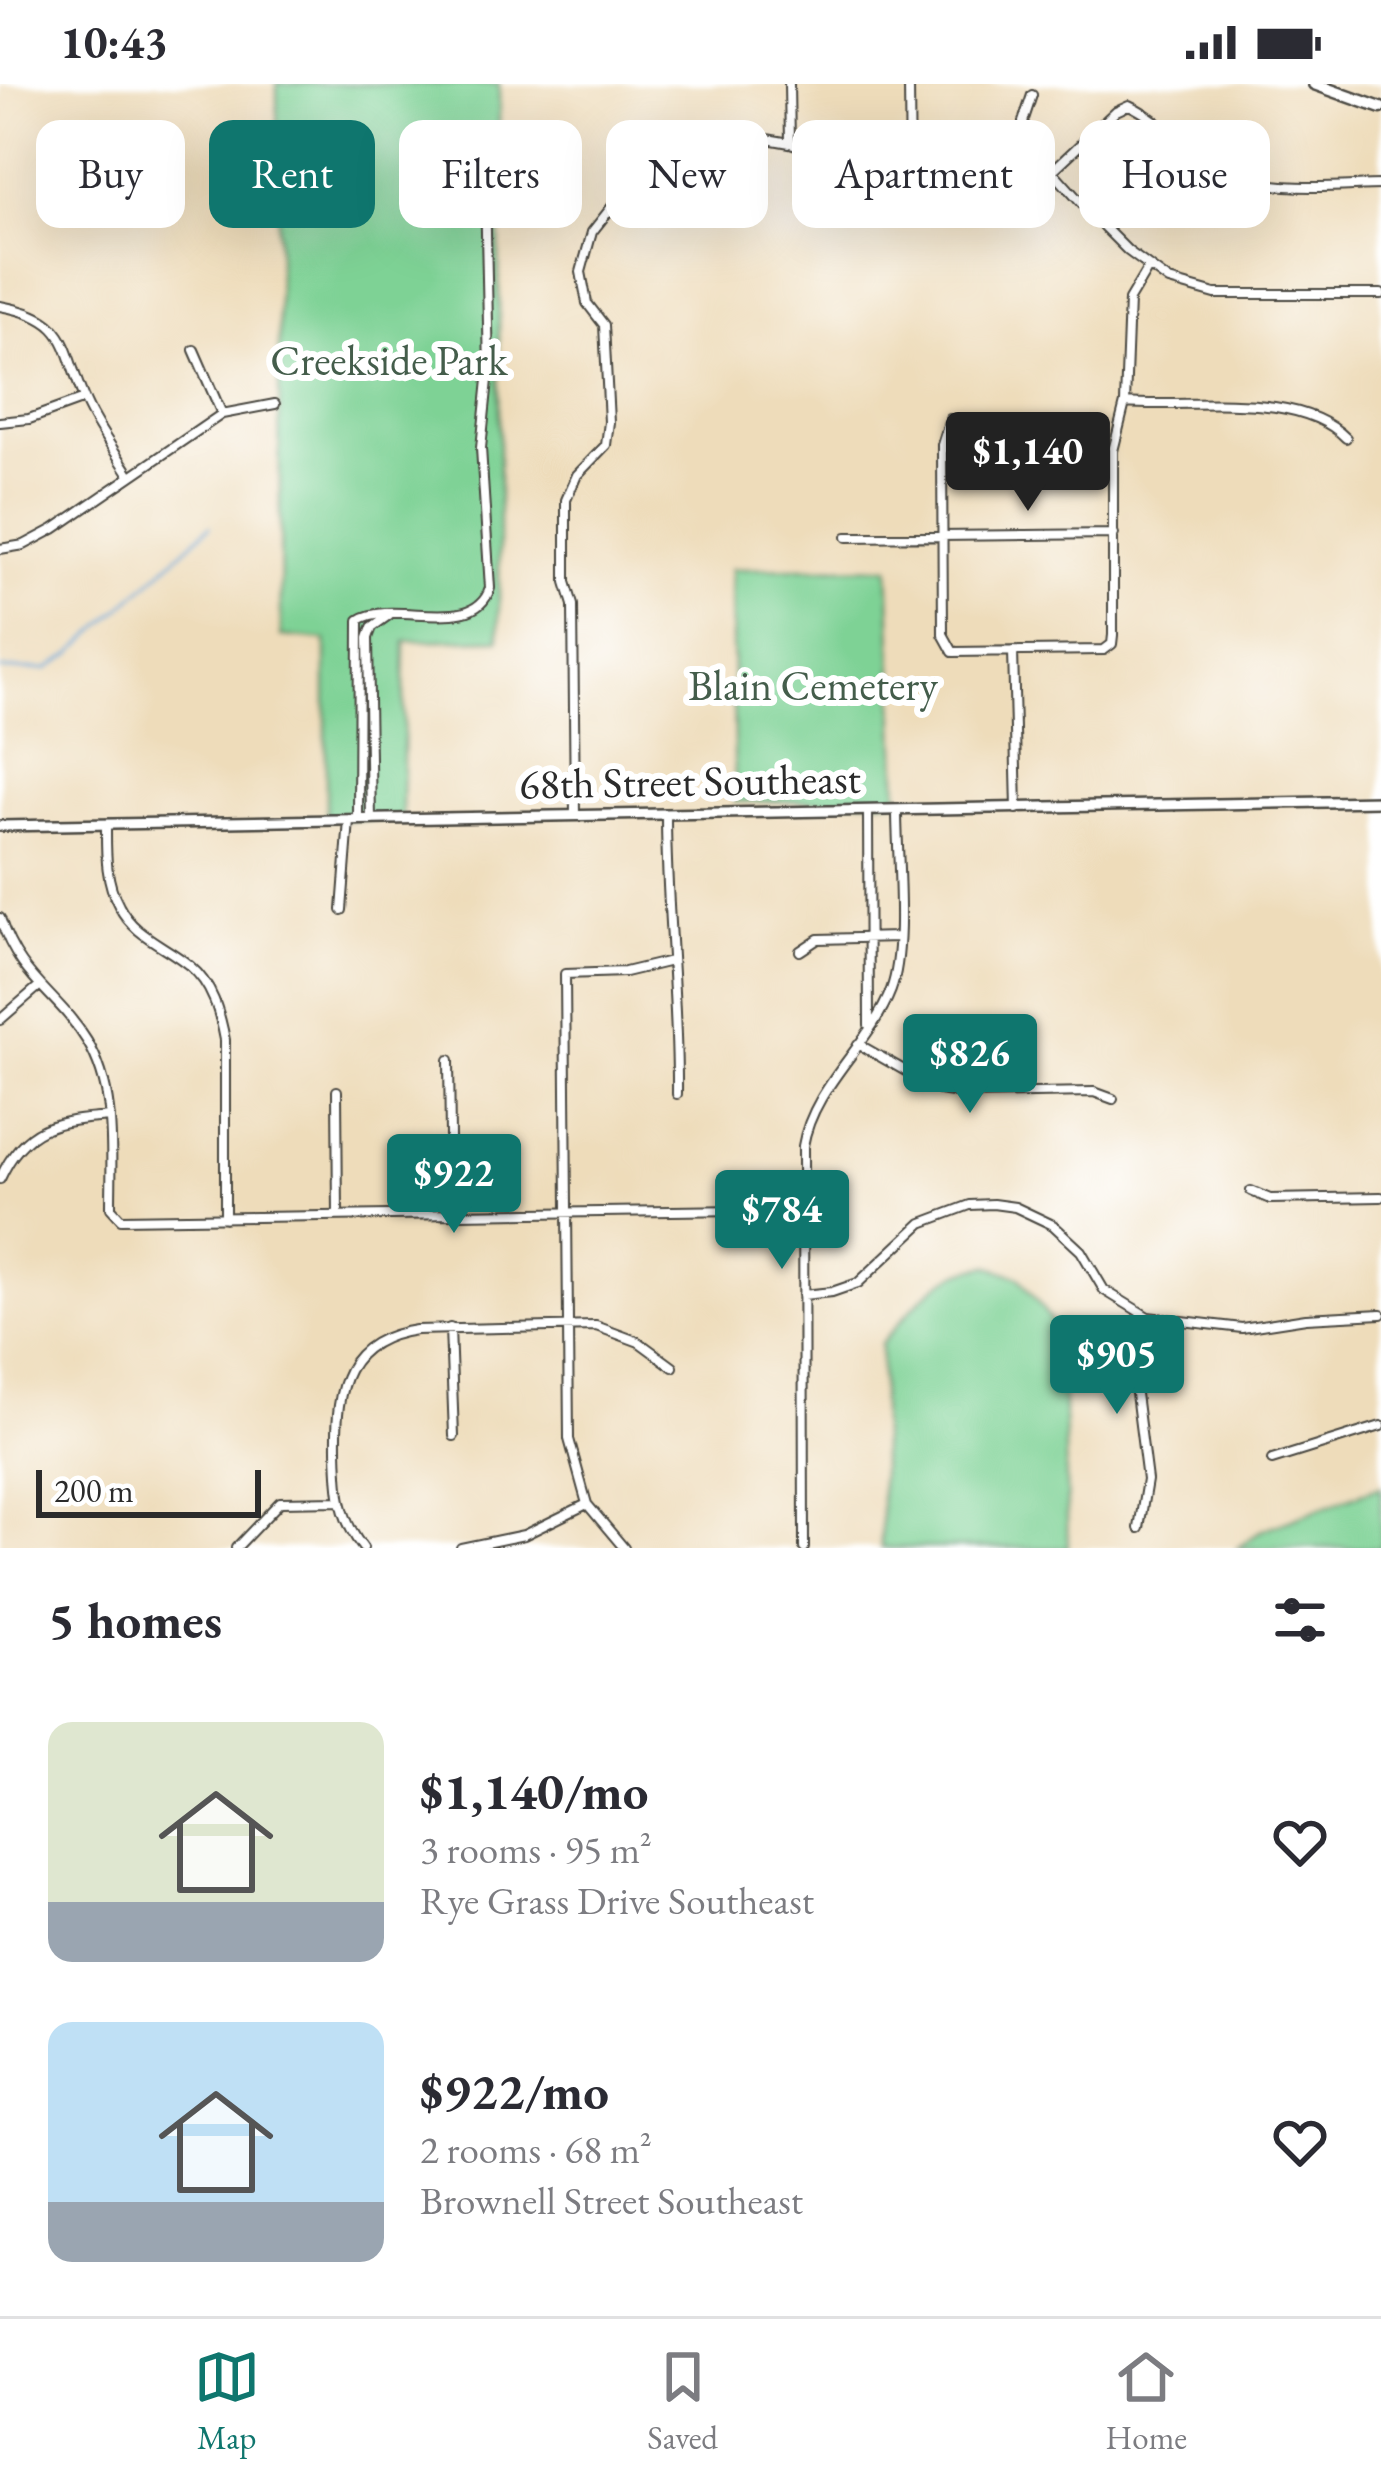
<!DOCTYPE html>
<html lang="en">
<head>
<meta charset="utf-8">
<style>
	body { margin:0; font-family:"EB Garamond",serif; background:#f2f2f3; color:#2b2b33; height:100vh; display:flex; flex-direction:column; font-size:45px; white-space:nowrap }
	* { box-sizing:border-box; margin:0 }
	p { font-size:39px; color:#7c7c81 }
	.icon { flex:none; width:66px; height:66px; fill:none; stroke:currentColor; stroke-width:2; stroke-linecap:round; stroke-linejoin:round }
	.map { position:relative; height:1464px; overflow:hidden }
	.details { display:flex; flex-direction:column; background:#fff; flex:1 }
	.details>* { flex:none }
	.top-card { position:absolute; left:36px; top:36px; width:1311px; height:108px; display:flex; gap:24px }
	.scale { position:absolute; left:36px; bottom:30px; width:225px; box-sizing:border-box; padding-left:12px; border:6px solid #2b2b2b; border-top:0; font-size:33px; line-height:42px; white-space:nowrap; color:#2b2b2b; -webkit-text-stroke:9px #fff; paint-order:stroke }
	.price { position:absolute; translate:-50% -102px; padding:0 27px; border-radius:12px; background:#0f766e; color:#fff; font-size:39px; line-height:78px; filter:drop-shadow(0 3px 6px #0008) }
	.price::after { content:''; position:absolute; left:50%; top:72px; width:36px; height:27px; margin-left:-18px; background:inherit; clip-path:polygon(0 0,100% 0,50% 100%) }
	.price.on { background:#222; color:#fff }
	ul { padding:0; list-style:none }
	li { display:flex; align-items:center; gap:36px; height:300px; padding:0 48px }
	li span { display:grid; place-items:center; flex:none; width:336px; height:240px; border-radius:24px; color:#555 }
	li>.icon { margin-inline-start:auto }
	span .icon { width:144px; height:144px; fill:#fffc; stroke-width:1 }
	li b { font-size:51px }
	h2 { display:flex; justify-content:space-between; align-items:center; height:144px; padding:0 48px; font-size:51px }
	.tag { padding:0 42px; border-radius:24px; background:#fff; box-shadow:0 12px 48px #0002; font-size:42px; line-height:108px }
	.tag.on { background:#0f766e; color:#fff }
	.status { display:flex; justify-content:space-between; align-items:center; height:84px; padding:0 60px; background:#fff; direction:ltr }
	.status svg { height:33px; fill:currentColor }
	.tab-bar { display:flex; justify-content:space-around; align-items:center; height:168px; border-top:3px solid #e1e1e2; background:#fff; font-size:33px; color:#7c7c81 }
	.tab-bar a { display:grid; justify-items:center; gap:6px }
	.tab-bar .on { color:#0f766e }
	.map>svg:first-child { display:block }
	.green { fill:#7ed295; stroke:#547e60; stroke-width:3 }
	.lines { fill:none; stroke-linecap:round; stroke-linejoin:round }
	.stream { stroke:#5ea0d1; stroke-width:3 }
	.minor-casing { stroke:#484640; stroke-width:12 }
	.major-casing { stroke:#484640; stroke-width:14 }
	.highway-casing { stroke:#484640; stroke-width:15 }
	.minor { stroke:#fff; stroke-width:8 }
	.major { stroke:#fff; stroke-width:9 }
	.highway { stroke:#fff; stroke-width:10 }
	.labels { text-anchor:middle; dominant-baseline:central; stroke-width:12; stroke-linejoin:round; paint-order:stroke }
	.park-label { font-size:42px; fill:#445d4b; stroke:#fff }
	.street-label { font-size:42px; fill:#2b2b2b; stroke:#fff }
</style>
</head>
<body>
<div class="status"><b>10:43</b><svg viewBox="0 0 49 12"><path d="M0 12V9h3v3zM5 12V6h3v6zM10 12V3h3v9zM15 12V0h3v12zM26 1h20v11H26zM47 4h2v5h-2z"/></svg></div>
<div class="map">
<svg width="1381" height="1464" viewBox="0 0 1381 1464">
	<rect width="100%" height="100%" fill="#fff"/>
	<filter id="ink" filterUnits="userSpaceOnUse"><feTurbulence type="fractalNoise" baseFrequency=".00833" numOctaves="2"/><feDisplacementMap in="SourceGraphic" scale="24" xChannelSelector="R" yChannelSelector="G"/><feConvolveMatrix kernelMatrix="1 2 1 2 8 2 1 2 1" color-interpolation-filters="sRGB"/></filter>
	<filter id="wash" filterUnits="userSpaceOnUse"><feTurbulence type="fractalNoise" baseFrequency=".004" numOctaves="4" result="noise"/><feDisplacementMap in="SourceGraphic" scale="48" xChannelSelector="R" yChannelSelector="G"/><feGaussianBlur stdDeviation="2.7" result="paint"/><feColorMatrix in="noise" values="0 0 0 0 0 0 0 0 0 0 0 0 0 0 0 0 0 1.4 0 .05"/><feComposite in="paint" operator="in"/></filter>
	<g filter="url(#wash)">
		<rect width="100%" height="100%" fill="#eedcba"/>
		<!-- green -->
		<path class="green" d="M277,0H499V555L405,557L402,735L326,736V556L281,552Z
			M889,483L898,716L735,718L731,485Z
			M989,1182L1019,1193L1062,1252L1068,1464H881V1260C911,1225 940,1185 989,1182Z
			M1381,1402V1464H1238L1262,1446Z"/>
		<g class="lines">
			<!-- stream -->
			<path class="stream" d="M0,586L47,585L71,570L210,442"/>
		</g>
	</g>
	<g filter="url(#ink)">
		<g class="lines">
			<defs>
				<path id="minor" d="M789,0L790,59
					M909,0L910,97
					M1032,11L1023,38L1038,71L1091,130L1128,167L1169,197L1215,210H1381
					M727,48L790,59L910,97L960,120L983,123L1005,119L1035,103L1116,27L1129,21C1163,37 1188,69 1222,86C1269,110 1330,102 1381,101
					M0,222C73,235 61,264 86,319C97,344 115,367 130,391
					M194,266L222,330
					M1125,319C1190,325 1297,304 1346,354
					M950,335L942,361L943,550L953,568L1104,566L1112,560L1113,551V367L1125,319L1129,216L1148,184
					M0,338L29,335L84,315
					M847,453L1114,450
					M0,465L24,461L54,445L222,330L275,320
					M1013,567L1017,725
					M868,727L869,941
					M666,731C666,825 678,916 677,1010
					M575,732L573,521L566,498V416L577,391L606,361L609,338L604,241L587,219L581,188L592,148L622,110L623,58
					M358,736L359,536C393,514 475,554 490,504L481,364L489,286L484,57
					M371,736L368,554L372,543L389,531
					M106,740C106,769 105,796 119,822C134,852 165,861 190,882C212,900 220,929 225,956V1134
					M342,826L349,736
					M0,834C20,896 57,908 87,957C117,1006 111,1068 111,1124L121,1135L804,1125
					M800,867L818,855L898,853
					M0,936L38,903
					M858,960L939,1006L966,1010L1094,1008L1113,1015
					M449,976L451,1130
					M337,1007L338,1132
					M0,1095C24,1041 56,1037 110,1033
					M1251,1107L1270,1115L1381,1113
					M803,1211L832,1208L858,1199L922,1139L970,1121L993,1120L1015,1123L1053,1141L1081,1167L1104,1206L1148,1233L1242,1244L1306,1234L1381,1230
					M450,1244L454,1352
					M1272,1376L1381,1342
					M1139,1444L1147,1396L1134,1294L1148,1233
					M236,1464L280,1418L338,1417
					M363,1464C338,1432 338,1404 337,1365C336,1303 345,1256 416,1246L596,1242L639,1258L673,1283
					M461,1464L524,1451L587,1420
					M624,1464L587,1420L569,1355L565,890L625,888L671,877
					M804,1464L803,1062C813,1002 870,961 891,906C907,863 897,775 897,727"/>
				<path id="major" d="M0,742L1381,717"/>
				<path id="highway" d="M1314,0L1381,24"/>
			</defs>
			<!-- minor casing -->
			<use href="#minor" class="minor-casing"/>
			<!-- major casing -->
			<use href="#major" class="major-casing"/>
			<!-- highway casing -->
			<use href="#highway" class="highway-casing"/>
			<!-- minor -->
			<use href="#minor" class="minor"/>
			<!-- major -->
			<use href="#major" class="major"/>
			<!-- highway -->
			<use href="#highway" class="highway"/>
		</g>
	</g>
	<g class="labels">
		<!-- park labels -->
		<g class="park-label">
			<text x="389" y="276">Creekside Park</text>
			<text x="813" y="601">Blain Cemetery</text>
		</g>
		<!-- street labels -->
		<g class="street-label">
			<text transform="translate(690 697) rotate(-1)">68th Street Southeast</text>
		</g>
	</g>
</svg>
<div class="scale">200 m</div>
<b class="price on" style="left:1028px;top:430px">$1,140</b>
<b class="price" style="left:970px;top:1032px">$826</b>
<b class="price" style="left:454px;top:1152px">$922</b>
<b class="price" style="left:782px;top:1188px">$784</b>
<b class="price" style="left:1117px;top:1333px">$905</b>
<div class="top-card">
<a class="tag">Buy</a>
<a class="tag on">Rent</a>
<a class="tag">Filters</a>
<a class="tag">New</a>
<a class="tag">Apartment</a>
<a class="tag">House</a>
</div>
</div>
<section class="details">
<h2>5 homes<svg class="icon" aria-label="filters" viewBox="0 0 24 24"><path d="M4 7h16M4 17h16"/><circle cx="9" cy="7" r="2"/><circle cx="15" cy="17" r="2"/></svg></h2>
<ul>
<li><span style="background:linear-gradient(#dfe7d0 75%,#9aa5b1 0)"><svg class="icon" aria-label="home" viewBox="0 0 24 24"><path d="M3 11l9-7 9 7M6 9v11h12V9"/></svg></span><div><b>$1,140/mo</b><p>3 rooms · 95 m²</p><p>Rye Grass Drive Southeast</p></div><svg class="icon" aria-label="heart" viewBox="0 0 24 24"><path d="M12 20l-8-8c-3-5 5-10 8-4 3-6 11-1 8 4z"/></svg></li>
<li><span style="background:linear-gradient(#bfe0f5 75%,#9aa5b1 0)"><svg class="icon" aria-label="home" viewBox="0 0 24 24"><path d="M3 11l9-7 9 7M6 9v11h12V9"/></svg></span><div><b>$922/mo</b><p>2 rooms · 68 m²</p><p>Brownell Street Southeast</p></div><svg class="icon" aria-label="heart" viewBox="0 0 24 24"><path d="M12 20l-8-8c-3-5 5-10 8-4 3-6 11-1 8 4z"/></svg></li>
</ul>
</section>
<nav class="tab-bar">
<a class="on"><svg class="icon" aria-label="map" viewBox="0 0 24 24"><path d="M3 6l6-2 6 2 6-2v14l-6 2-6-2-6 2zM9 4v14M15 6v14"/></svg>Map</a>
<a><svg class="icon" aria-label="saved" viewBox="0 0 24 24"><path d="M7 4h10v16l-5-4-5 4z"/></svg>Saved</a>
<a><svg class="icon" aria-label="home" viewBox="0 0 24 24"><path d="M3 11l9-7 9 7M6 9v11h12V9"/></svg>Home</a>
</nav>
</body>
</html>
